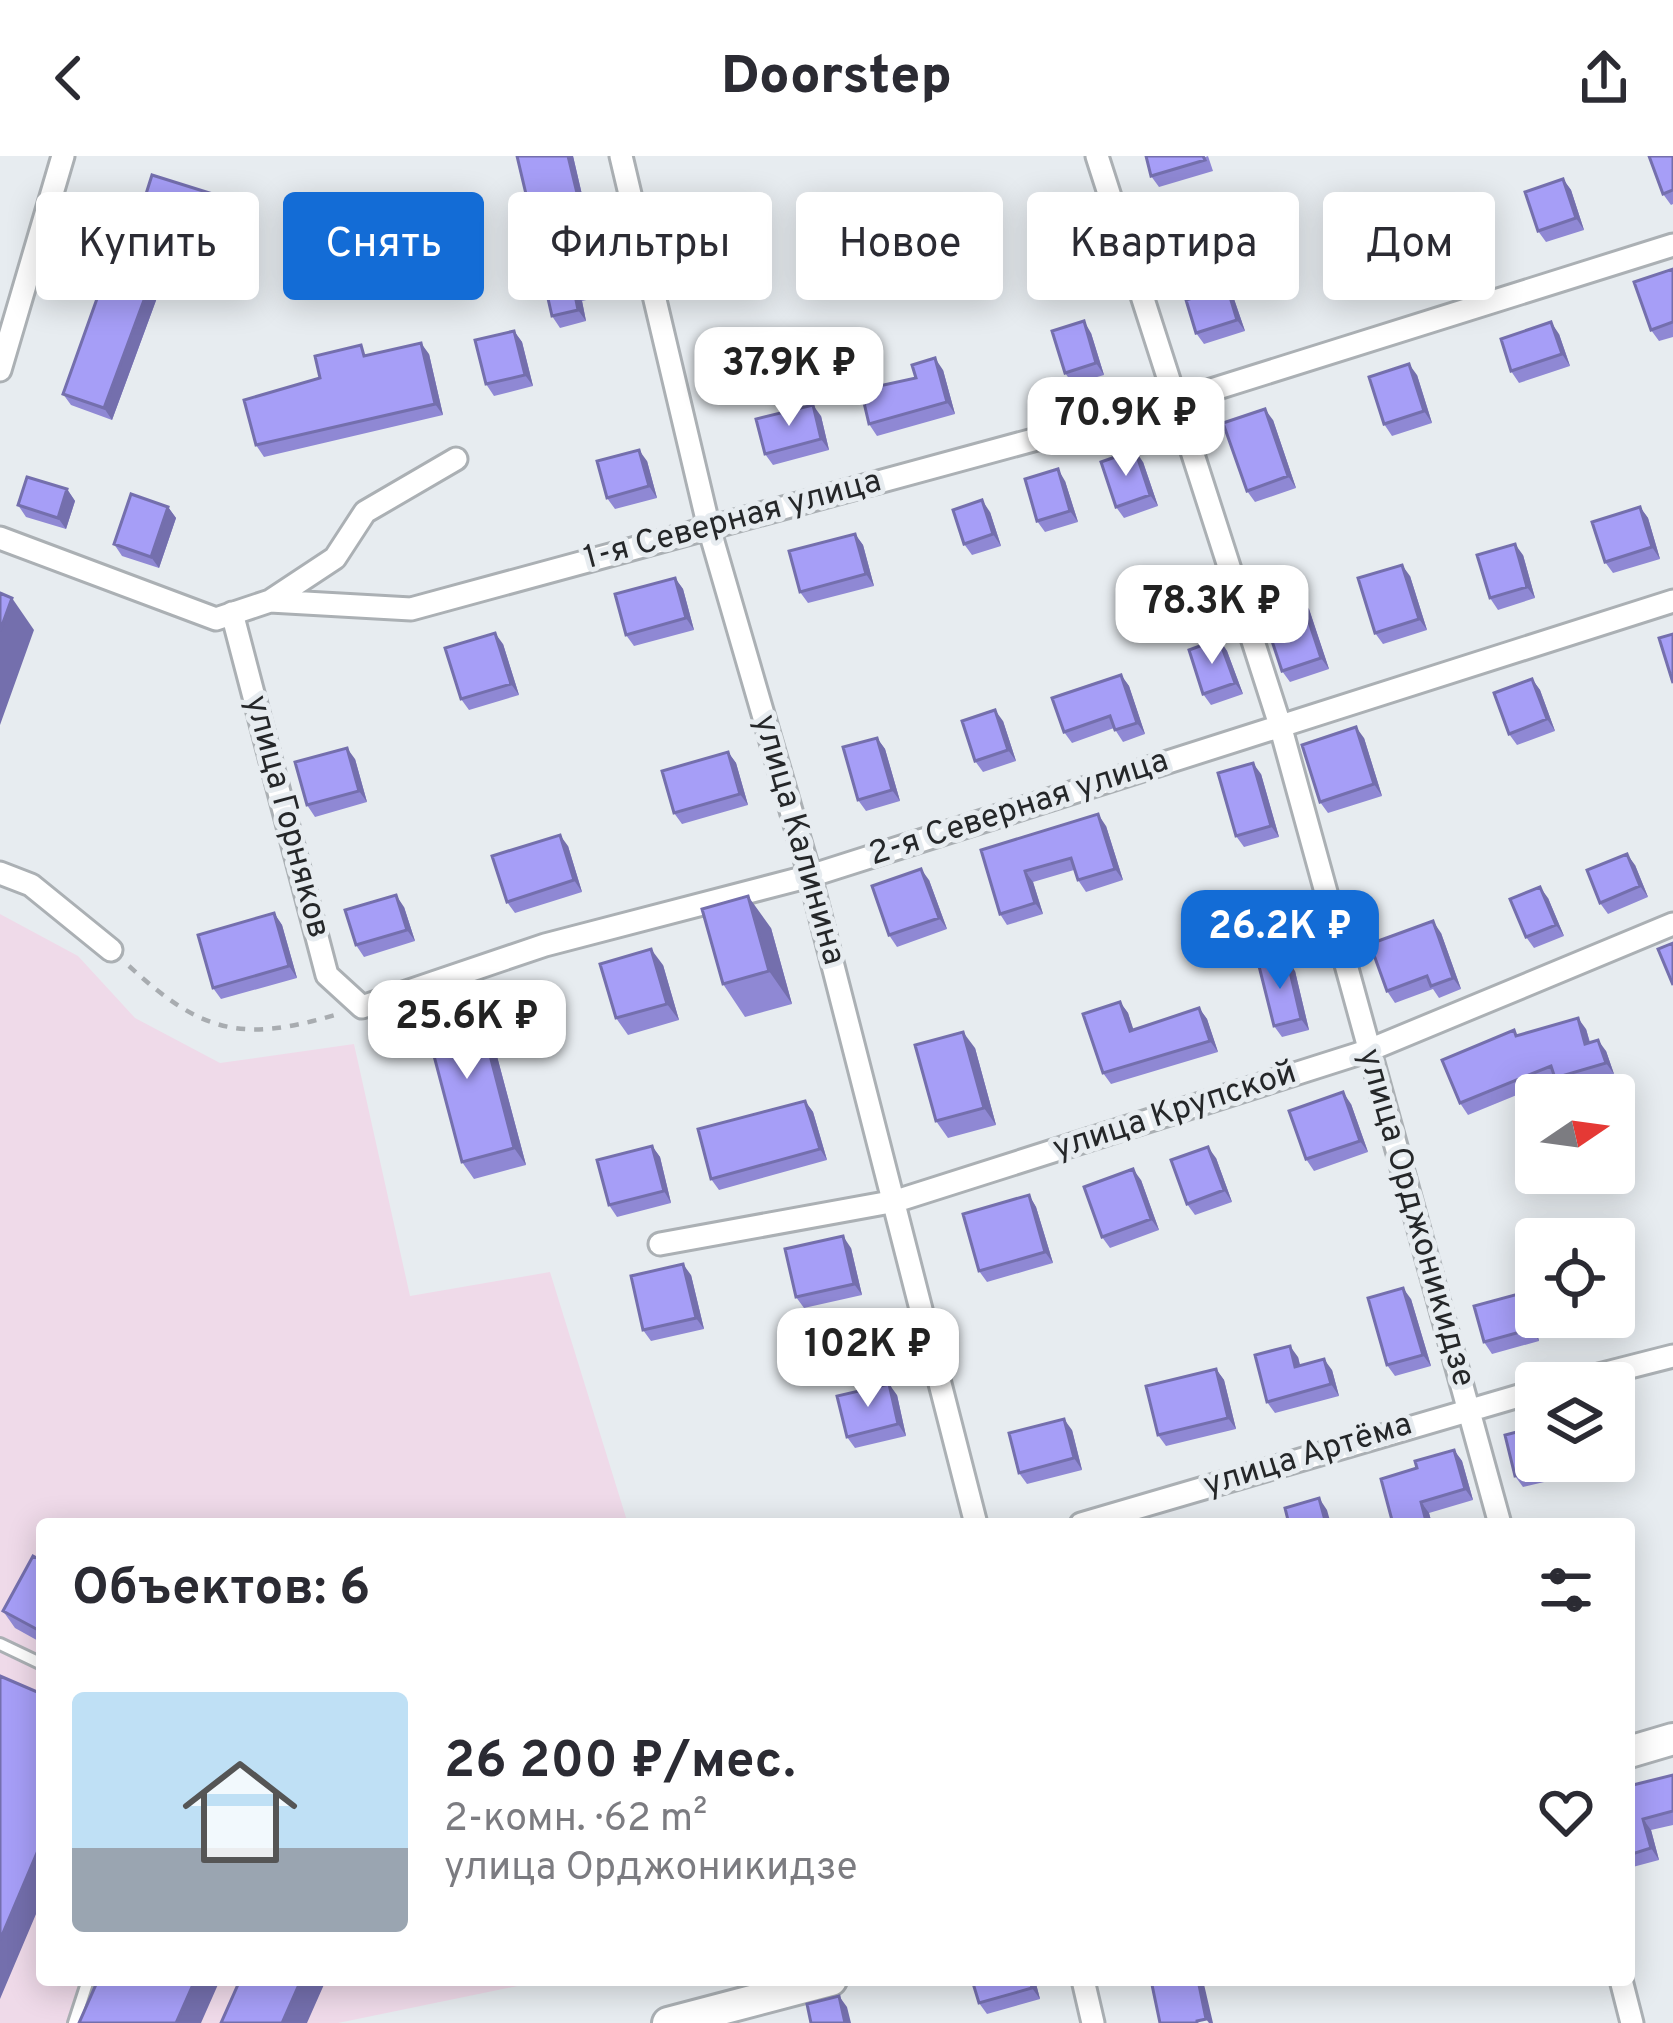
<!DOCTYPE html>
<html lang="ru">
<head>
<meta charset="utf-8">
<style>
	body { margin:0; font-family:Overpass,sans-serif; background:#f7f7f7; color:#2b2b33; height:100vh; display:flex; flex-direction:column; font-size:45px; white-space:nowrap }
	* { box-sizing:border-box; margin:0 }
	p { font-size:39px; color:#7c7c81 }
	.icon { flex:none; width:66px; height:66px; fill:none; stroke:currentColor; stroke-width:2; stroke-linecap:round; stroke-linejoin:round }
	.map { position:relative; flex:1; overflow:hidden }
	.panel { position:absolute; left:36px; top:1362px; width:1599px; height:468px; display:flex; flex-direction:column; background:#fff; border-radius:12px; box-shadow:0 6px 30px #0003 }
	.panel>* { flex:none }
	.guide { position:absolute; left:36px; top:36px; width:1602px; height:108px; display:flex; gap:24px }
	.needle { width:78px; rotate:77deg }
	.fabs { position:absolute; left:1515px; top:918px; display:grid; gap:24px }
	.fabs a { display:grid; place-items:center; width:120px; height:120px; border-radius:12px; background:#fff; box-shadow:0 6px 30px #0003; font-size:60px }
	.price { position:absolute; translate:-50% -102px; padding:0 27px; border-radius:24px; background:#fff; color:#222; font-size:39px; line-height:78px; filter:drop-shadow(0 3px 6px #0008) }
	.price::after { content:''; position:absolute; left:50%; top:72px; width:36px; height:27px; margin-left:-18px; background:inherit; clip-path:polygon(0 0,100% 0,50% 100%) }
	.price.on { background:#136cd6; color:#fff }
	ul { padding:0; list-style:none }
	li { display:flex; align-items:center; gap:36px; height:300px; padding:0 36px }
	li+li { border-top:3px solid #e1e1e2 }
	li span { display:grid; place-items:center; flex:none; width:336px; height:240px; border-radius:12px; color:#555 }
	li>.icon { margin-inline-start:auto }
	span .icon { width:144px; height:144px; fill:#fffc; stroke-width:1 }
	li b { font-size:51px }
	h2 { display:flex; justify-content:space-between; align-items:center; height:144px; padding:0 36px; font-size:51px }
	.chip { padding:0 42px; border-radius:12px; background:#fff; box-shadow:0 6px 30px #0003; font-size:42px; line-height:108px }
	.chip.on { background:#136cd6; color:#fff }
	header { display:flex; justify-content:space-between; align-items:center; height:156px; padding:0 36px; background:#fff; font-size:54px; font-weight:800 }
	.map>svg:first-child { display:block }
	.industrial { fill:#efdae9 }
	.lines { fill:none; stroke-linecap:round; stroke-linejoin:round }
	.lane-casing { stroke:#abb0b4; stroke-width:16 }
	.street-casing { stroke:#abb0b4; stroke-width:27 }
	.secondary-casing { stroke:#abb0b4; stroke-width:36 }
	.path { stroke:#a8acb0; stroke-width:4.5; stroke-dasharray:9 9; stroke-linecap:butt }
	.lane { stroke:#fff; stroke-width:10 }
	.street { stroke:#fff; stroke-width:21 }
	.secondary { stroke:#fff; stroke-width:30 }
	.wall { fill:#8f88d4 }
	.shaded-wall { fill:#746fad }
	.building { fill:#a69ef7; stroke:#746fad; stroke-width:3 }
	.labels { text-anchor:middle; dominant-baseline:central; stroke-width:10; stroke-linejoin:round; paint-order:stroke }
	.street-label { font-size:33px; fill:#252729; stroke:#e7ecf0 }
</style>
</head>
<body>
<header><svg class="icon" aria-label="back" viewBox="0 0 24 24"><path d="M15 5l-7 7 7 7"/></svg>Doorstep<svg class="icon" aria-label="share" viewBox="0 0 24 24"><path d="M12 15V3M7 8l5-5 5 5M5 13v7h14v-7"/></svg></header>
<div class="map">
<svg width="1673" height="1867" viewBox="0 0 1673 1867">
	<rect width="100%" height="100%" fill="#e7ecf0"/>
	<!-- industrial -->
	<path class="industrial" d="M0,758L78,800L135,862L220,907L354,888L410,1140L550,1116L628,1368H42V1824H547L338,1867H0Z"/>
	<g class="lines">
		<defs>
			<path id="lane" d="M0,1488L42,1508
				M74,1867L88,1824"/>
			<path id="street" d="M621,0L709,372L810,720L976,1368
				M1097,0L1280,569L1500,1368
				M0,214L63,0
				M0,382L216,463L270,445L411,453L1173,246L1673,89
				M270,445L335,402L365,356L456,303
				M232,457L327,819L362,851L545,789L810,720L1673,445
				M0,717L31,729L111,794
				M660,1088L896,1045L1367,895L1673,768
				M1567,1227L1673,1200
				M1081,1368L1536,1235
				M1083,1824L1093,1867
				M1621,1824L1632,1867"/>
			<path id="secondary" d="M1629,1596L1673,1583
				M668,1867L831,1824"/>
		</defs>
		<!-- lane casing -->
		<use href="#lane" class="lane-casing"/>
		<!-- street casing -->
		<use href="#street" class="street-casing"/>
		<!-- secondary casing -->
		<use href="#secondary" class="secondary-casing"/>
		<!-- path -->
		<path class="path" d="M129,810C201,876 240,887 335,859"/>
		<!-- lane -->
		<use href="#lane" class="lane"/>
		<!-- street -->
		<use href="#street" class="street"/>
		<!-- secondary -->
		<use href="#secondary" class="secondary"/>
	</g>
	<!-- wall -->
	<path class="wall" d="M517,0H573L590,73L542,84L534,72Z
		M1208,0L1213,15L1159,31L1151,20Z
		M1673,0V48L1671,49L1663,38Z
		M1563,23L1571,34L1584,74L1546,86L1538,75Z
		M224,50L213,87L148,68L140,57Z
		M1220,56L1229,87L1178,102L1170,90Z
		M589,101L597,112L604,140L582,145L586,165L560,172L552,160Z
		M157,109L165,120L112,264L71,249L63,238Z
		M1673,113V181L1659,185L1651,174Z
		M1227,131L1234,143L1245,175L1204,188L1196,177Z
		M514,175L522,186L533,230L494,240L486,228Z
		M1091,177L1104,219L1073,228L1065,217Z
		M1559,178L1570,210L1519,227L1511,215Z
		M429,198L443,259L264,301L256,289L320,222L368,199Z
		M943,214L955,258L877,280L869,268L916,222Z
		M1417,219L1432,267L1392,280L1384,268Z
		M821,260L829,294L773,309L765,298Z
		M1273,264L1296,332L1255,346L1247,335Z
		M647,305L657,342L615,353L607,342Z
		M1143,306L1158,350L1124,362L1116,351Z
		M1065,325L1078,366L1045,376L1037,365Z
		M67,333L75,345L66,373L26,361L18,349Z
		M168,351L176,362L159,412L122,400L114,388Z
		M1640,351L1648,362L1660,403L1613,417L1605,406Z
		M990,356L1001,390L972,399L964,388Z
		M855,378L863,389L874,430L808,447L800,436Z
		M1523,399L1535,442L1498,454L1490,442Z
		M1410,420L1427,474L1383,488L1375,477Z
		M675,422L683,433L694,474L634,490L626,479Z
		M1309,453L1329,513L1290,526L1282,515Z
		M1219,483L1227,495L1243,538L1211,549L1203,538Z
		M503,488L519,539L469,554L461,543Z
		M1121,519L1129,530L1145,578L1123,586L1114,572L1072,587L1064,576Z
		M1532,523L1540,534L1555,575L1517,589L1509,578Z
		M1003,565L1016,605L983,616L975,605Z
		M877,582L885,593L900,645L866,655L858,644Z
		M1364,582L1382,640L1328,657L1320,646Z
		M728,596L736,607L748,649L682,668L674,657Z
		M355,603L367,646L315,661L307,649Z
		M1261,618L1279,681L1244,691L1236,680Z
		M1106,670L1123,724L1086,736L1078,724L1074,714L1033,726L1043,758L1007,769L1000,758L981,694Z
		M568,690L582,736L515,757L507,746Z
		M1635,709L1648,741L1608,758L1600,747Z
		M929,724L947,773L897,791L889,779Z
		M1548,742L1564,780L1534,792L1526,781Z
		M404,751L415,785L364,801L356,789Z
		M274,757L282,769L297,822L221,843L213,832Z
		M771,772L792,848L745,861L723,828Z
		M1441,777L1461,833L1439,842L1433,833L1395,847L1387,835Z
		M663,809L679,864L628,879L616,862Z
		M1295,815L1309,874L1282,881L1274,870Z
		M1120,846L1128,857L1133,874L1199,852L1207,863L1218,896L1111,928L1103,917Z
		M460,852L467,877L494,889L526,1009L474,1023L462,1006Z
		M1586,873L1590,886L1606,895L1614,918L1563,934L1556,923L1468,959L1460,947L1514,874L1518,880Z
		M975,892L996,969L948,982L936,965Z
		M805,945L813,956L827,1004L719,1034L711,1023Z
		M1351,948L1368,996L1314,1015L1306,1003Z
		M652,990L660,1001L671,1047L617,1061L609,1049Z
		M1216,1002L1232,1046L1195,1059L1187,1048Z
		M1141,1024L1159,1074L1110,1092L1102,1081Z
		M1029,1039L1036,1051L1053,1107L987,1126L979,1115Z
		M851,1092L862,1139L804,1152L796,1141Z
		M691,1119L704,1173L651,1185L643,1174Z
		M1522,1137L1530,1149L1539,1185L1492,1198L1484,1186Z
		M1411,1143L1431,1210L1395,1220L1387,1209Z
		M1298,1201L1300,1209L1332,1214L1339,1240L1275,1257L1267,1246Z
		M1216,1213L1224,1224L1236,1273L1166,1290L1158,1279Z
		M897,1239L906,1280L855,1292L847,1281Z
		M1072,1274L1082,1314L1027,1328L1019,1317Z
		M1454,1294L1462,1305L1473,1344L1429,1357L1432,1368H1393L1417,1312Z
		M1557,1305L1561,1322L1523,1331L1515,1320Z
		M42,1405V1487L15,1472L3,1455Z
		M1673,1619V1669L1651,1674L1659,1704L1629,1712V1630Z
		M1035,1824L1040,1843L987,1858L979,1847Z"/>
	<!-- shaded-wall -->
	<path class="shaded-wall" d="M568,0H573L590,73L583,62Z
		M1563,23L1571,34L1584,74L1576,62Z
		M216,39L224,50L213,87L205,76Z
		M1212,45L1220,56L1229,87L1221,75Z
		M589,101L597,112L604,140L596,129Z
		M157,109L165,120L112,264L104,252Z
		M1227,131L1234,143L1245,175L1237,164Z
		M574,134L582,145L586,165L578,154Z
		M1084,165L1091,177L1104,219L1096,207Z
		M1551,166L1559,178L1570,210L1562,198Z
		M514,175L522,186L533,230L525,219Z
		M421,187L429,198L443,259L435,248Z
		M935,202L943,214L955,258L947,246Z
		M1409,208L1417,219L1432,267L1424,255Z
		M813,249L821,260L829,294L821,283Z
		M1265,253L1273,264L1296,332L1288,320Z
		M639,294L647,305L657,342L649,330Z
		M1135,294L1143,306L1158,350L1150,339Z
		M1058,313L1065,325L1078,366L1070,355Z
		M67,333L75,345L66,373L58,362Z
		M982,344L990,356L1001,390L993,378Z
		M168,351L176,362L159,412L151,401Z
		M1640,351L1648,362L1660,403L1652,391Z
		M855,378L863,389L874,430L866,418Z
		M1515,388L1523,399L1535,442L1527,431Z
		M1402,409L1410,420L1427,474L1419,463Z
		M675,422L683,433L694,474L686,462Z
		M12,442L34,474L0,569V475Z
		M1301,442L1309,453L1329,513L1321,502Z
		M495,477L503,488L519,539L511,528Z
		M1219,483L1227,495L1243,538L1235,527Z
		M1121,519L1129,530L1145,578L1137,567Z
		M1532,523L1540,534L1555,575L1547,563Z
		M995,554L1003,565L1016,605L1008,594Z
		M1356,571L1364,582L1382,640L1374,628Z
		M877,582L885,593L900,645L892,634Z
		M347,592L355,603L367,646L359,635Z
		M728,596L736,607L748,649L740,638Z
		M1253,607L1261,618L1279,681L1271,670Z
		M1098,658L1106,670L1123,724L1115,713Z
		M560,679L568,690L582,736L574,724Z
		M1627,698L1635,709L1648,741L1640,730Z
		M921,713L929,724L947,773L939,762Z
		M1025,715L1033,726L1043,758L1035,747Z
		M1540,731L1548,742L1564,780L1556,769Z
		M396,739L404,751L415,785L407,774Z
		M748,740L771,772L792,848L769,815Z
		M274,757L282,769L297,822L289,810Z
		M1433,765L1441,777L1461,833L1453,822Z
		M651,793L663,809L679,864L667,848Z
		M1287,803L1295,815L1309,874L1301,863Z
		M448,835L460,852L472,895L460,879Z
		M1120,846L1128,857L1138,887L1130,875Z
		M1199,852L1207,863L1218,896L1210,885Z
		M1578,862L1586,873L1593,899L1585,888Z
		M483,872L494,889L526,1009L514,992Z
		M963,876L975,892L996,969L984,952Z
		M1598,884L1606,895L1614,918L1606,907Z
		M1343,936L1351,948L1368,996L1360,985Z
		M805,945L813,956L827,1004L820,993Z
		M652,990L660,1001L671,1047L664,1035Z
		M1208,991L1216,1002L1232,1046L1224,1034Z
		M1133,1013L1141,1024L1159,1074L1151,1063Z
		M1029,1039L1036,1051L1053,1107L1045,1096Z
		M843,1080L851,1092L862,1139L854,1128Z
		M683,1108L691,1119L704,1173L696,1162Z
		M1403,1132L1411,1143L1431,1210L1423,1199Z
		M1522,1137L1530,1149L1539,1185L1531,1173Z
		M1290,1190L1298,1201L1303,1222L1295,1211Z
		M1324,1203L1332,1214L1339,1240L1331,1228Z
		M1216,1213L1224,1224L1236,1273L1228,1262Z
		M889,1228L897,1239L906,1280L898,1268Z
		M1064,1263L1072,1274L1082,1314L1074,1302Z
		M1454,1294L1462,1305L1473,1344L1465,1333Z
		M1552,1305H1557L1561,1322L1553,1311Z
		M1319,1342L1327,1354L1331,1368H1326Z
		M1421,1346L1429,1357L1432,1368H1429L1426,1365Z
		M1643,1663L1651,1674L1659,1704L1651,1692Z
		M42,1685V1744L0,1843V1784Z
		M195,1824H220L201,1867H176Z
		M301,1824H326L307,1867H282Z
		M1030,1824H1035L1040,1843L1032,1832Z
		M1198,1824H1203L1213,1867H1209L1206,1863Z
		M839,1840L847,1851L851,1867H845Z"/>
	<!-- building -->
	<path class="building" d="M517,0H568L583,62L534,72Z
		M1146,0H1203L1205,4L1151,20Z
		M1649,0H1673V34L1663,38Z
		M152,19L216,39L205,76L140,57Z
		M1563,23L1576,62L1538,75L1525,36Z
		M1212,45L1221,75L1170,90L1160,60Z
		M114,95L157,109L104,252L63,238Z
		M589,101L596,129L574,134L578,154L552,160L541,112Z
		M1673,113V166L1651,174L1634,126Z
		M1227,131L1237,164L1196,177L1186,144Z
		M1084,165L1096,207L1065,217L1052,175Z
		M1551,166L1562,198L1511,215L1501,183Z
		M514,175L525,219L486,228L475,184Z
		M421,187L435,248L256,289L244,244L320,222L315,200L361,189L364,200Z
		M935,202L947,246L869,268L861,234L916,222L912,209Z
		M1409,208L1424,255L1384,268L1369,221Z
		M813,249L821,283L765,298L756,263Z
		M1265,253L1288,320L1247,335L1223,267Z
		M639,294L649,330L607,342L597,305Z
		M1135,294L1150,339L1116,351L1101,306Z
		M1058,313L1070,355L1037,365L1025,323Z
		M27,321L67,333L58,362L18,349Z
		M131,338L168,351L151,401L114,388Z
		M982,344L993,378L964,388L953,354Z
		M1640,351L1652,391L1605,406L1592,366Z
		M855,378L866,418L800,436L789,395Z
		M1515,388L1527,431L1490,442L1477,399Z
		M1402,409L1419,463L1375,477L1358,422Z
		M675,422L686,462L626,479L615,438Z
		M0,437L12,442L0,475Z
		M1301,442L1321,502L1282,515L1262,455Z
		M495,477L511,528L461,543L445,492Z
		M1673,478V527L1659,482Z
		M1219,483L1235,527L1203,538L1189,494Z
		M1121,519L1137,567L1115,574L1110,560L1064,576L1052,542Z
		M1532,523L1547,563L1509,578L1494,537Z
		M995,554L1008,594L975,605L962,565Z
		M1356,571L1374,628L1320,646L1302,589Z
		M877,582L892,634L858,644L843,591Z
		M347,592L359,635L307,649L295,606Z
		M728,596L740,638L674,657L662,615Z
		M1253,607L1271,670L1236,680L1218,617Z
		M1098,658L1115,713L1078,724L1071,702L1025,715L1035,747L1000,758L981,694Z
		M560,679L574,724L507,746L492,700Z
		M1627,698L1640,730L1600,747L1587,714Z
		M921,713L939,762L889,779L872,730Z
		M1540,731L1556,769L1526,781L1510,743Z
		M396,739L407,774L356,789L345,754Z
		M748,740L769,815L723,828L702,753Z
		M274,757L289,810L213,832L198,779Z
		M1433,765L1453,822L1431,830L1427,820L1387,835L1370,788Z
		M1673,787V829L1658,793Z
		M651,793L667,848L616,862L600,808Z
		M1287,803L1301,863L1274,870L1259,810Z
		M448,835L460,879L483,872L514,992L462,1006L419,843Z
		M1120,846L1130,875L1199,852L1210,885L1103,917L1083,858Z
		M1578,862L1585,888L1598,884L1606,907L1555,922L1551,910L1460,947L1442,904L1514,874L1516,880Z
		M963,876L984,952L936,965L915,889Z
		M1343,936L1360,985L1306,1003L1289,955Z
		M805,945L820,993L711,1023L698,973Z
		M652,990L664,1035L609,1049L597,1004Z
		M1208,991L1224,1034L1187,1048L1171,1004Z
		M1133,1013L1151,1063L1102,1081L1084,1031Z
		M1029,1039L1045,1096L979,1115L963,1058Z
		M843,1080L854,1128L796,1141L785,1093Z
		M683,1108L696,1162L643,1174L631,1120Z
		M1403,1132L1423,1199L1387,1209L1368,1142Z
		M1522,1137L1531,1173L1484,1186L1474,1150Z
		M1290,1190L1295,1211L1324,1203L1331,1228L1267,1246L1255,1199Z
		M1216,1213L1228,1262L1158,1279L1146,1230Z
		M889,1228L898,1268L847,1281L837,1240Z
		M1064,1263L1074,1302L1019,1317L1009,1277Z
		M1536,1271V1305H1552L1553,1311L1515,1320L1505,1279Z
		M1454,1294L1465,1333L1421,1346L1426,1365L1414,1368H1393L1381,1323L1417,1312L1415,1305Z
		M1319,1342L1326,1368H1289L1285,1352Z
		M33,1400L42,1405V1476L3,1455Z
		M0,1520L42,1538V1685L0,1784Z
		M1673,1619V1655L1643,1663L1651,1692L1629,1699V1630Z
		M98,1824H195L176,1867H79Z
		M240,1824H301L282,1867H221Z
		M972,1824H1030L1032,1832L979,1847Z
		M1151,1824H1198L1206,1863L1197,1865V1867H1160Z
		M839,1840L845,1867H811L807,1848Z"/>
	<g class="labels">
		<!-- street labels -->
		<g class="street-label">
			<text transform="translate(733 365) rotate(-15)">1-я Северная улица</text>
			<text transform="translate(1019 653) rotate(-18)">2-я Северная улица</text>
			<text transform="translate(286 661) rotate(75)">улица Горняков</text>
			<text transform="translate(798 684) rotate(74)">улица Калинина</text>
			<text transform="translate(1175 956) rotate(-18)">улица Крупской</text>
			<text transform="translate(1415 1062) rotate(74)">улица Орджоникидзе</text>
			<text transform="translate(1308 1300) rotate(-17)">улица Артёма</text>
		</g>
	</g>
</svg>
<div class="fabs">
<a><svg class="needle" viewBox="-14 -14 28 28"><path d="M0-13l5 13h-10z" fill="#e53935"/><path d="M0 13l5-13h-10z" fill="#7c7c81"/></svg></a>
<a><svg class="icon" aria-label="locate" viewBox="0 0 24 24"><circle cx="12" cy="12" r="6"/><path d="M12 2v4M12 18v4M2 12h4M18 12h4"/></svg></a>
<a><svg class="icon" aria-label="layers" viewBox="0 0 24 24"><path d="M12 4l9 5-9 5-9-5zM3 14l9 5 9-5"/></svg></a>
</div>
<b class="price" style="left:789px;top:273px">37.9K ₽</b>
<b class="price" style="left:1126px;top:323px">70.9K ₽</b>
<b class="price" style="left:1212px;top:511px">78.3K ₽</b>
<b class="price on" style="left:1280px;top:836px">26.2K ₽</b>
<b class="price" style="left:467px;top:926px">25.6K ₽</b>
<b class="price" style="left:868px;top:1254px">102K ₽</b>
<div class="guide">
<a class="chip">Купить</a>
<a class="chip on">Снять</a>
<a class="chip">Фильтры</a>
<a class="chip">Новое</a>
<a class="chip">Квартира</a>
<a class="chip">Дом</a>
</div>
<section class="panel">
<h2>Объектов: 6<svg class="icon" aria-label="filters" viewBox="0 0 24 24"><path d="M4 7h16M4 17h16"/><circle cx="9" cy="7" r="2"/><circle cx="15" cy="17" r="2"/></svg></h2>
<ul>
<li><span style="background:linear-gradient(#bfe0f5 65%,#9aa5b1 0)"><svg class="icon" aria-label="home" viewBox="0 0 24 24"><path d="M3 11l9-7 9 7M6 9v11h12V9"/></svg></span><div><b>26 200 ₽/мес.</b><p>2-комн. · 62 m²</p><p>улица Орджоникидзе</p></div><svg class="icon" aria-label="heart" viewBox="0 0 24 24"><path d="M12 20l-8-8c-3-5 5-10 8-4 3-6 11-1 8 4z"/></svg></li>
</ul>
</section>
</div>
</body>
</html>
